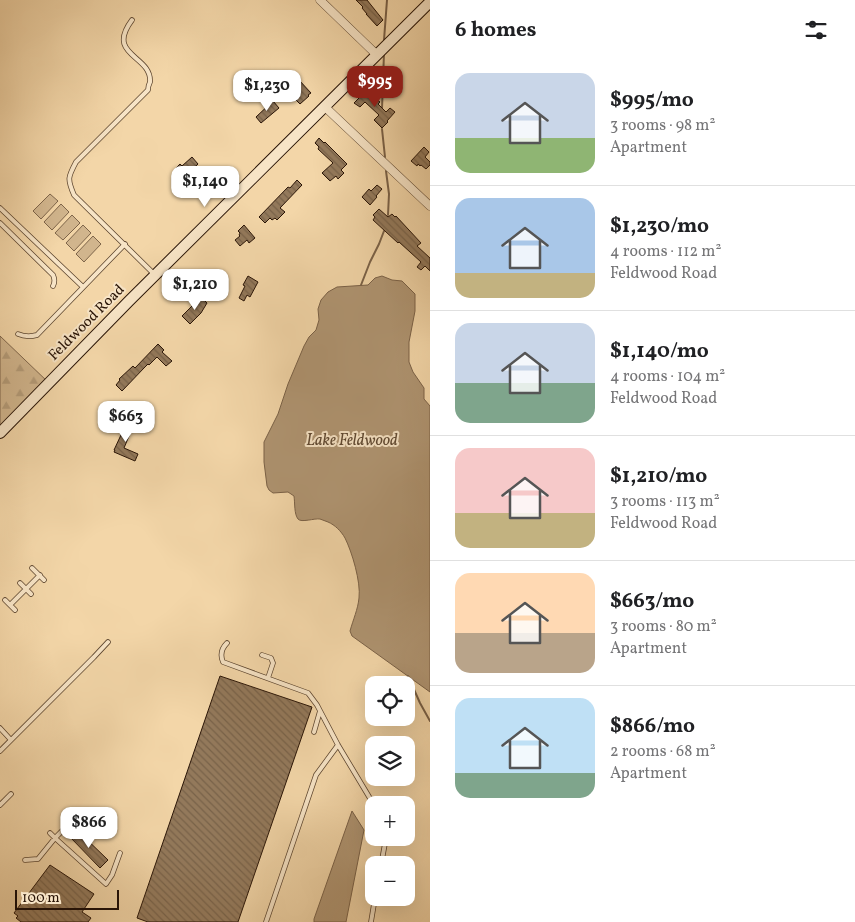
<!DOCTYPE html>
<html lang="en">
<head>
<meta charset="utf-8">
<style>
	body { margin:0; font-family:Vollkorn,serif; background:#f2f2f2; color:#202124; height:100vh; display:flex; flex-direction:column; font-size:19px; white-space:nowrap }
	* { box-sizing:border-box; margin:0 }
	p { font-size:16px; color:#757577 }
	.icon { flex:none; width:28px; height:28px; fill:none; stroke:currentColor; stroke-width:2; stroke-linecap:round; stroke-linejoin:round }
	.map { position:relative; flex:1; overflow:hidden }
	.panel { display:flex; flex-direction:column; background:#fff; width:425px }
	.panel>* { flex:none }
	.fabs { position:absolute; left:365px; top:676px; display:grid; gap:10px }
	.fabs a { display:grid; place-items:center; width:50px; height:50px; border-radius:10px; background:#fff; box-shadow:0 5px 20px #0002; font-size:25px }
	.scale { position:absolute; left:15px; bottom:12px; width:104px; box-sizing:border-box; padding-left:5px; border:2px solid #2a1507; border-top:0; font-size:14px; line-height:18px; white-space:nowrap; color:#2a1507; -webkit-text-stroke:4px #f7e4c6; paint-order:stroke }
	.price { position:absolute; translate:-50% -42px; padding:0 11px; border-radius:10px; background:#fff; color:#222; font-size:16px; line-height:32px; filter:drop-shadow(0 1px 2px #0008) }
	.price::after { content:''; position:absolute; left:50%; top:30px; width:15px; height:11px; margin-left:-8px; background:inherit; clip-path:polygon(0 0,100% 0,50% 100%) }
	.price.selected { background:#8f2418; color:#fff }
	ul { padding:0; list-style:none }
	li { display:flex; align-items:center; gap:15px; height:125px; padding:0 25px }
	li+li { border-top:1px solid #e0e0e0 }
	li span { display:grid; place-items:center; flex:none; width:140px; height:100px; border-radius:15px; color:#555 }
	li>.icon { margin-inline-start:auto }
	span .icon { width:60px; height:60px; fill:#fffc; stroke-width:1 }
	li b { font-size:21px }
	h2 { display:flex; justify-content:space-between; align-items:center; height:60px; padding:0 25px; font-size:21px }
	main { display:flex; flex:1; min-height:0 }
	.map>svg:first-child { display:block }
	.forest { fill:url(#forest-firs); stroke:#7e654a }
	.pitch { fill:#d1b58d; stroke:#7e654a }
	.water { fill:#af9471; stroke:#7a6147 }
	.lines { fill:none; stroke-linecap:round; stroke-linejoin:round }
	.stream { stroke:#7a6147; stroke-width:2 }
	.building { fill:url(#building-back-hatch); stroke:#2a1507 }
	.lane-casing { stroke:#5c452f; stroke-width:5.5 }
	.street-casing { stroke:#5c452f; stroke-width:9 }
	.secondary-casing { stroke:#2a1507; stroke-width:12 }
	.lane { stroke:#f7e4c6; stroke-width:4 }
	.street { stroke:#f7e4c6; stroke-width:8 }
	.secondary { stroke:#f7e4c6; stroke-width:10 }
	.labels { text-anchor:middle; dominant-baseline:central; stroke-width:4; stroke-linejoin:round; paint-order:stroke }
	.street-label { font-size:15px; fill:#2a1507; stroke:#f7e4c6 }
	.water-label { font-size:16px; font-style:italic; fill:#5f4831; stroke:#f7e4c6 }
</style>
</head>
<body>
<main>
<div class="map">
<svg width="430" height="922" viewBox="0 0 430 922">
	<defs>
		<pattern id="forest-firs" width="22" height="20" patternUnits="userSpaceOnUse" patternTransform="scale(1.25)"><rect width="22" height="20" fill="#d1b58d"/><path d="M5 1l3.5 6h-7zM16 11l3.5 6h-7z" fill="#b49b78"/></pattern>
		<pattern id="building-back-hatch" width="6" height="6" patternUnits="userSpaceOnUse" patternTransform="scale(1.25)"><rect width="6" height="6" fill="#93795b"/><path d="M-1 5l2 2M0 0l6 6M5-1l2 2" fill="none" stroke="#786249"/></pattern>
	</defs>
	<rect width="100%" height="100%" fill="#f3d6a8"/>
	<filter id="stains"><feTurbulence type="fractalNoise" baseFrequency=".004" numOctaves="4"/><feColorMatrix values="0 0 0 0 .2 0 0 0 0 .09 0 0 0 0 .02 0 0 0 .5 -.17"/></filter>
	<radialGradient id="worn" r=".72"><stop offset=".6" stop-color="#630" stop-opacity="0"/><stop offset="1" stop-color="#630" stop-opacity=".3"/></radialGradient>
	<!-- forest -->
	<path class="forest" d="M0,336L49,383L0,435Z"/>
	<!-- pitch -->
	<path class="pitch" d="M50,194L58,201L41,219L33,211Z
		M61,204L69,212L52,230L44,222Z
		M72,215L80,223L63,240L55,233Z
		M83,225L91,233L74,251L66,243Z
		M93,236L101,244L84,262L76,254Z"/>
	<!-- water -->
	<path class="water" d="M382,276L392,280L402,281L415,294V311L409,342V362L413,372L424,388V399L430,406V692L352,636L350,631C353,620 358,609 359,598C361,582 352,552 345,538C341,531 335,525 328,522C325,521 323,520 320,519C315,518 301,523 298,519C294,514 295,503 294,496L288,492L273,493L269,490L267,486L264,462V442L278,414L288,384L304,346L309,337L316,330L319,320L318,309L321,300L328,292L337,287L368,285L375,278Z
		M352,811L364,830L346,922H314V919Z"/>
	<g class="lines">
		<!-- stream -->
		<path class="stream" d="M384,40L387,0
			M382,109L384,53
			M382,129L385,157
			M386,171L389,194L388,215
			M361,285L370,262L379,244L384,231
			M408,676L420,703L430,721"/>
	</g>
	<!-- building -->
	<path class="building" d="M356,0H367L383,20L377,26L366,14H367L362,8L363,7Z
		M299,80L311,93L308,95L309,96L300,104L295,99L297,97L293,92L296,89L293,85Z
		M367,90L380,102L378,104L386,112L390,108L395,112L387,121L388,122L382,128L374,120L379,115L365,102L360,107L354,103Z
		M273,101L279,108L261,123L256,117Z
		M319,138L324,143L325,142L347,164L341,170L344,173L338,179L336,176L330,181L322,173L333,163L318,149L319,147L315,143Z
		M424,147L429,152L425,157L430,162V165L426,169L421,165L420,166L418,164L417,166L411,161Z
		M192,157L198,164L182,179L176,172L178,170L176,168L180,164L182,166Z
		M297,180L302,185L280,208L285,212L277,220L275,218L272,220L270,218L265,223L259,217L288,187L290,188Z
		M377,185L382,189L376,196L377,197L370,205L362,197L369,189L371,191Z
		M379,209L388,217L392,214L395,217L396,216L421,243L417,246L430,258V271L425,266L421,270L417,267L421,262L399,242L398,243L373,220L375,217L373,215Z
		M244,225L255,238L249,243L247,240L240,246L235,240L240,236L239,235L240,233L238,231Z
		M248,276L258,282L250,297L247,295L244,301L239,298L245,286L243,285Z
		M201,297L207,303L201,313L190,324L182,316Z
		M158,344L164,350L162,352L172,361L166,366L157,357L149,365L148,364L144,368L122,391L116,385L120,380L119,379L133,366L135,368Z
		M126,421L134,424L124,448L138,454L135,461L114,452L115,450H114L121,435Z
		M220,676L312,707L238,922H148L137,918Z
		M77,830L108,860L100,868L70,837Z
		M50,865L94,894L82,912L91,918L88,922H21L16,918L18,916L14,913Z"/>
	<g class="lines">
		<defs>
			<path id="lane" d="M132,20C105,56 152,55 150,82C149,84 148,87 148,90L76,162C68,177 67,179 74,195L154,274
				M0,208L83,287
				M0,223L53,275C55,279 55,282 53,286
				M18,334C25,337 30,337 37,335L125,244
				M32,568L44,580
				M20,583L31,594
				M5,600L15,610
				M10,605L40,575
				M227,643C222,648 220,655 223,662L308,693L317,705L338,745L374,805
				M262,655L271,658L273,663L268,678
				M0,728L11,740
				M314,732L320,711
				M0,751L94,657L108,642
				M0,805L11,794
				M50,833L55,838L79,814
				M25,860L38,859L55,838L106,884L112,875L120,853
				M381,865L386,838
				M266,922L316,775L338,745
				M371,922L375,898"/>
			<path id="street" d="M320,0L377,55
				M325,107L430,206"/>
			<path id="secondary" d="M0,433L129,301L430,2"/>
		</defs>
		<!-- lane casing -->
		<use href="#lane" class="lane-casing"/>
		<!-- street casing -->
		<use href="#street" class="street-casing"/>
		<!-- secondary casing -->
		<use href="#secondary" class="secondary-casing"/>
		<!-- lane -->
		<use href="#lane" class="lane"/>
		<!-- street -->
		<use href="#street" class="street"/>
		<!-- secondary -->
		<use href="#secondary" class="secondary"/>
	</g>
	<g class="labels">
		<!-- street labels -->
		<g class="street-label">
			<text transform="translate(87 323) rotate(-45)">Feldwood Road</text>
		</g>
		<!-- water labels -->
		<g class="water-label">
			<text x="352" y="441">Lake Feldwood</text>
		</g>
	</g>
	<rect width="100%" height="100%" filter="url(#stains)"/>
	<rect width="100%" height="100%" fill="url(#worn)"/>
</svg>
<div class="fabs">
<a><svg class="icon" aria-label="locate" viewBox="0 0 24 24"><circle cx="12" cy="12" r="6"/><path d="M12 2v4M12 18v4M2 12h4M18 12h4"/></svg></a>
<a><svg class="icon" aria-label="layers" viewBox="0 0 24 24"><path d="M12 4l9 5-9 5-9-5zM3 14l9 5 9-5"/></svg></a>
<a>+</a>
<a>−</a>
</div>
<div class="scale">100 m</div>
<b class="price selected" style="left:375px;top:108px">$995</b>
<b class="price" style="left:267px;top:112px">$1,230</b>
<b class="price" style="left:205px;top:208px">$1,140</b>
<b class="price" style="left:195px;top:311px">$1,210</b>
<b class="price" style="left:126px;top:443px">$663</b>
<b class="price" style="left:89px;top:849px">$866</b>
</div>
<section class="panel">
<h2>6 homes<svg class="icon" aria-label="filters" viewBox="0 0 24 24"><path d="M4 7h16M4 17h16"/><circle cx="9" cy="7" r="2"/><circle cx="15" cy="17" r="2"/></svg></h2>
<ul>
<li><span style="background:linear-gradient(#c9d6e8 65%,#8fb573 0)"><svg class="icon" aria-label="home" viewBox="0 0 24 24"><path d="M3 11l9-7 9 7M6 9v11h12V9"/></svg></span><div><b>$995/mo</b><p>3 rooms · 98 m²</p><p>Apartment</p></div></li>
<li><span style="background:linear-gradient(#a9c7e8 75%,#c2b280 0)"><svg class="icon" aria-label="home" viewBox="0 0 24 24"><path d="M3 11l9-7 9 7M6 9v11h12V9"/></svg></span><div><b>$1,230/mo</b><p>4 rooms · 112 m²</p><p>Feldwood Road</p></div></li>
<li><span style="background:linear-gradient(#c9d6e8 60%,#7fa58c 0)"><svg class="icon" aria-label="home" viewBox="0 0 24 24"><path d="M3 11l9-7 9 7M6 9v11h12V9"/></svg></span><div><b>$1,140/mo</b><p>4 rooms · 104 m²</p><p>Feldwood Road</p></div></li>
<li><span style="background:linear-gradient(#f6c9c9 65%,#c2b280 0)"><svg class="icon" aria-label="home" viewBox="0 0 24 24"><path d="M3 11l9-7 9 7M6 9v11h12V9"/></svg></span><div><b>$1,210/mo</b><p>3 rooms · 113 m²</p><p>Feldwood Road</p></div></li>
<li><span style="background:linear-gradient(#ffd9b3 60%,#b9a48a 0)"><svg class="icon" aria-label="home" viewBox="0 0 24 24"><path d="M3 11l9-7 9 7M6 9v11h12V9"/></svg></span><div><b>$663/mo</b><p>3 rooms · 80 m²</p><p>Apartment</p></div></li>
<li><span style="background:linear-gradient(#bfe0f5 75%,#7fa58c 0)"><svg class="icon" aria-label="home" viewBox="0 0 24 24"><path d="M3 11l9-7 9 7M6 9v11h12V9"/></svg></span><div><b>$866/mo</b><p>2 rooms · 68 m²</p><p>Apartment</p></div></li>
</ul>
</section>
</main>
</body>
</html>
